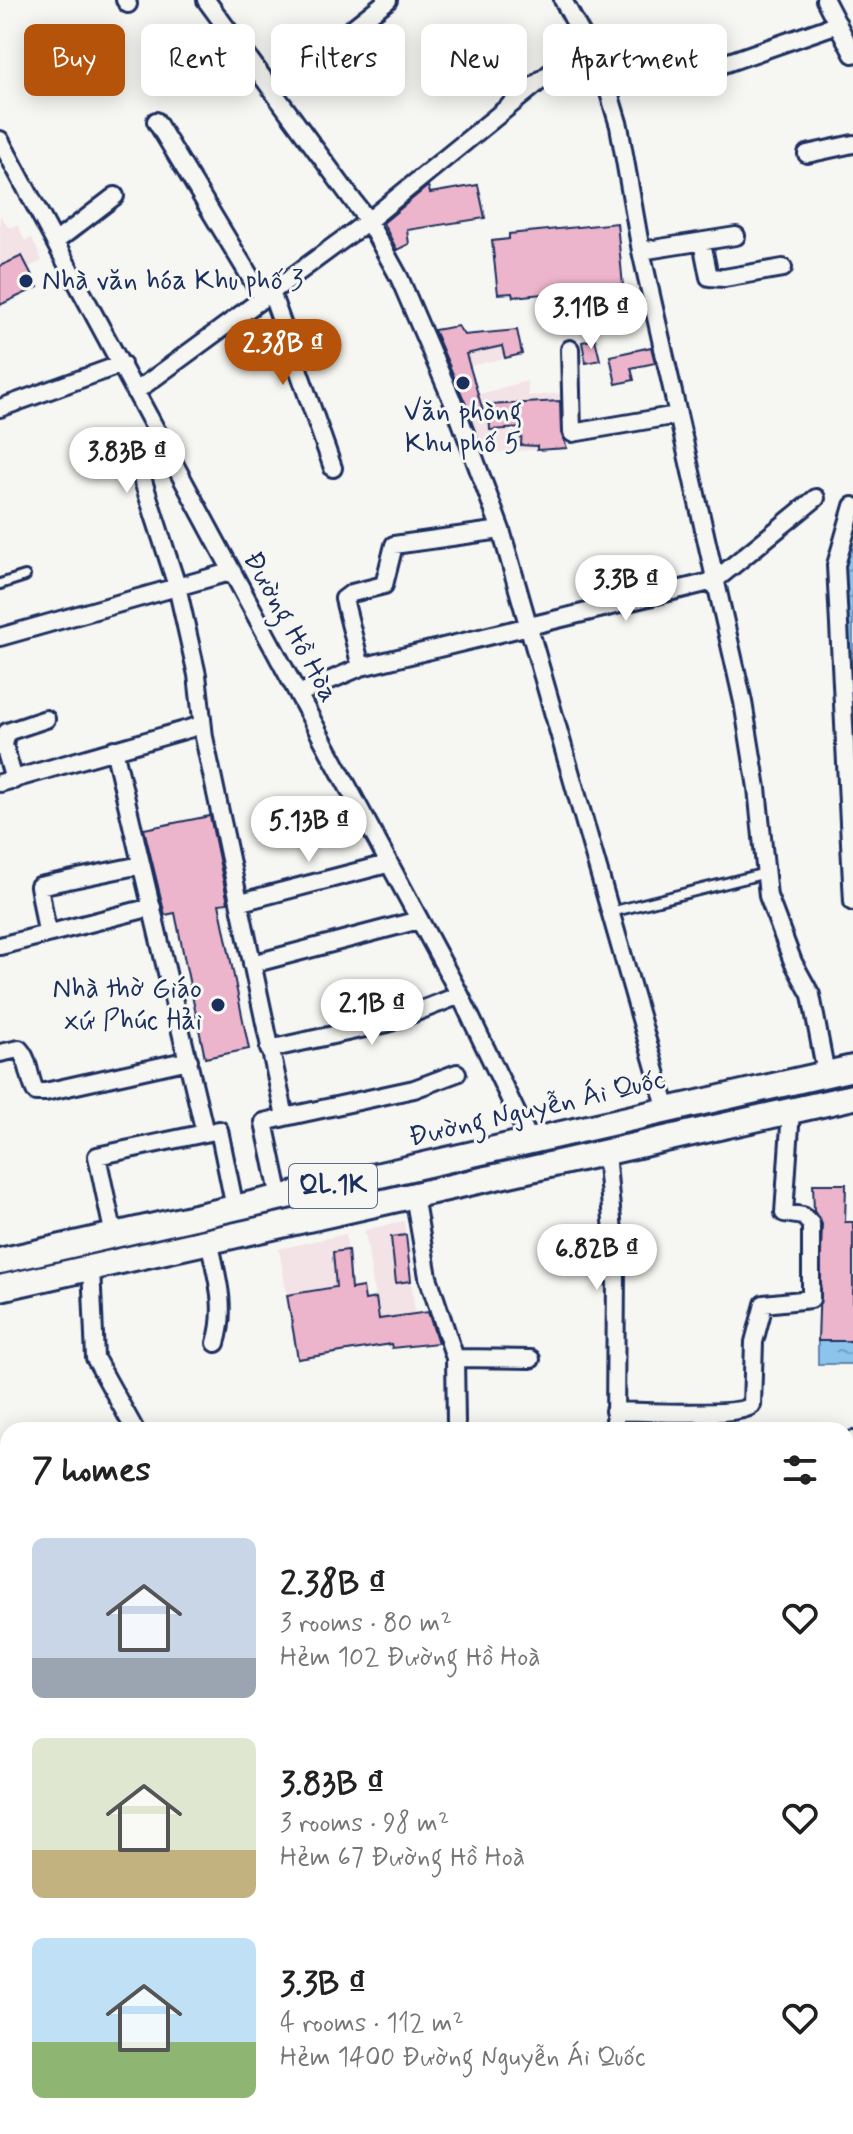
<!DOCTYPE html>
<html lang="en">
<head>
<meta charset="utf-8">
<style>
	body { margin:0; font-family:Mynerve,sans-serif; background:#f6f6f6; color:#222; height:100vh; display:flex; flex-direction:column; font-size:30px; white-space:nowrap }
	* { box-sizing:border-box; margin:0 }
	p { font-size:26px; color:#767676 }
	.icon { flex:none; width:44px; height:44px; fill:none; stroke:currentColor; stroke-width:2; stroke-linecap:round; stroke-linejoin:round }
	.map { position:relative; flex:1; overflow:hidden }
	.drawer { position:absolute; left:0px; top:1422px; width:854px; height:712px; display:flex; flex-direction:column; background:#fff; border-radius:24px 24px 0 0; box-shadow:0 4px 20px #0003 }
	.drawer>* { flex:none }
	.hud { position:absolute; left:24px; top:24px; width:806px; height:72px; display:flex; gap:16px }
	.price { position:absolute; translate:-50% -68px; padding:0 18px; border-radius:28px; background:#fff; color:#222; font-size:26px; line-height:52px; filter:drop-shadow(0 2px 4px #0008) }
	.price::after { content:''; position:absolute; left:50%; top:48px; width:24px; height:18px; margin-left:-12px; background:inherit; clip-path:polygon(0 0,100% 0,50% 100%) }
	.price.active { background:#b45309; color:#fff }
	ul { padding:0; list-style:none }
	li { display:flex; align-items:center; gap:24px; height:200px; padding:0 32px }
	li span { display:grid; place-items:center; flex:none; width:224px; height:160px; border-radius:12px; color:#555 }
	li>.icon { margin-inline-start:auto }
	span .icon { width:96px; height:96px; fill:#fffc; stroke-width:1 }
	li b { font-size:34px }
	h2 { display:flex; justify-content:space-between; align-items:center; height:96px; padding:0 32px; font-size:34px }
	.pill { padding:0 28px; border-radius:12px; background:#fff; box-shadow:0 4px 20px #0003; font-size:28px; line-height:72px }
	.pill.active { background:#b45309; color:#fff }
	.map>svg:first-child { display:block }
	.built { fill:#f3e2e6 }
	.cemetery { fill:url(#cemetery-stones); stroke:#63867f; stroke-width:2 }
	.water { fill:url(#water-ripples); stroke:#5f88b3; stroke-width:2 }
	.building { fill:#edb5cb; stroke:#1b2f5e; stroke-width:2 }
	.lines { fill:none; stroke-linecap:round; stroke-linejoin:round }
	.service-casing { stroke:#1b2f5e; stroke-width:14 }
	.minor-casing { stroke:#1b2f5e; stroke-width:22 }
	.primary-casing { stroke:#1b2f5e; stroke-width:30 }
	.service { stroke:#f6f6f2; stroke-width:8 }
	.minor { stroke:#f6f6f2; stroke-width:16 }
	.primary { stroke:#f6f6f2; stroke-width:24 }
	.rail-casing { stroke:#1b2f5e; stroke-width:8 }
	.rail { stroke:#f6f6f2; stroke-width:5; stroke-dasharray:15; stroke-linecap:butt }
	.poi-dot { fill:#1b2f5e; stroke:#f6f6f2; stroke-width:3 }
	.labels { text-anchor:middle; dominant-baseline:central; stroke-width:6; stroke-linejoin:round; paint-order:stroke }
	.shield { fill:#f6f6f2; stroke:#5d6b8a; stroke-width:2 }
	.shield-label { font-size:26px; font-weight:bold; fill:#1b2f5e }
	.poi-label { font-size:28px; fill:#1b2f5e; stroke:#f6f6f2; text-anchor:start }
	.street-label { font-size:28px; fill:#1b2f5e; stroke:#f6f6f2 }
</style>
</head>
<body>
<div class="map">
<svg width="853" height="2134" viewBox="0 0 853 2134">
	<defs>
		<pattern id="cemetery-stones" width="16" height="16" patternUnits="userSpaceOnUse" patternTransform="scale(2)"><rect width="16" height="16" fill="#abdea0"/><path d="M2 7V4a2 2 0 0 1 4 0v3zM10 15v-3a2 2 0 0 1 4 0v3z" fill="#93bf8c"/></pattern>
		<pattern id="water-ripples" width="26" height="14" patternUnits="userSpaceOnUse" patternTransform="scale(2)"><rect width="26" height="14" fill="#8cc4eb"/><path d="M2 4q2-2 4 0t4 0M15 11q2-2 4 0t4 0" fill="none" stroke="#72a0c2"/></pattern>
	</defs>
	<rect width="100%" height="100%" fill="#f6f6f2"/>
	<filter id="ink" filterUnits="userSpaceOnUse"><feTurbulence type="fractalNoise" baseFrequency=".0125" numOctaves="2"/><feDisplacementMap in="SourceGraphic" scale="16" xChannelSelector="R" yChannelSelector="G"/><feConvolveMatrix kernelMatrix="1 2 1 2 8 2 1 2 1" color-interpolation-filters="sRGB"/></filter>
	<g filter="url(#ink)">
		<!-- built -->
		<path class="built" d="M0,215L8,227L18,226L25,241L32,238L42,261L0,281Z
			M458,326L464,335L517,330L522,354L448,371L433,330Z
			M527,381L528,396L565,393L567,448L478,453L459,400Z
			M404,1221L415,1314L432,1311L442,1342L392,1348L391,1344L298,1359L279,1249L346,1234L351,1288L363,1287L365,1300L375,1298L365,1230Z
			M89,2126H366L365,2134H87Z"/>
		<!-- cemetery -->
		<path class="cemetery" d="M0,1488L8,1497V1610L0,1613Z
			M853,1591V1728L846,1710V1592Z
			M853,1843V2134H715L727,2126H846V1864Z"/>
		<!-- water -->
		<path class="water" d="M853,520V825L842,565Z
			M818,1341H853V1364H818Z
			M853,1451V1515L846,1527V1462Z
			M846,1710C853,1745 853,1829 846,1864Z
			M408,2126H727L715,2134H394Z"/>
		<!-- building -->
		<path class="building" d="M478,185L485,218L407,230L409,244L397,250L383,223L428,186L430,193Z
			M617,223L623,286L513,297L512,293L498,294L492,241L509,239V234Z
			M22,256L38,287L0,305V266Z
			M458,326L464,335L517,330L522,354L505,358L502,346L466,354L483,411L470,414L434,330Z
			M595,339L600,360L586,363L582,342Z
			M651,347L655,363L631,368L634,380L616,384L610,356Z
			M560,401L561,433L567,448L537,450V446L521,445L522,428L490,430L489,405Z
			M210,816L228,903L219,904L249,1049L205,1058L175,913L165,915L144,829Z
			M813,1184H846L845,1222H853V1341H818L822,1224L814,1211Z
			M406,1235L411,1281L396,1283L391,1237Z
			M348,1250L351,1289L363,1287L365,1300L376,1298L379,1319L428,1312L438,1343L392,1348L391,1344L298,1359L287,1295L336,1287L333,1252Z"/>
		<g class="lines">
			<defs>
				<path id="service" d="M0,584L25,576
					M611,912L766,873"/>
				<path id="minor" d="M125,0L128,4
					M206,0L368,221L399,277L458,414L501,530L667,1110
					M563,0L604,76L619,126L641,251L743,702L757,788L768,896L793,962L811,995L826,1074
					M825,0L853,54
					M709,69L838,24
					M273,91L388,0
					M156,121L263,298
					M0,140L460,995L530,1141
					M807,154L853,144
					M55,242L115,196
					M702,242L709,277L724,278L783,268
					M641,251L736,236
					M271,292L333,468
					M570,349L572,433L677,415
					M135,392L368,221L588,42
					M0,408L122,364
					M159,435L134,446L133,450L177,586L197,675L204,737L285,1117L414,1089L457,1073
					M853,506L836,565L853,902
					M0,637L230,572
					M361,667L344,599L352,593L384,585L394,545L501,530
					M298,694L361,667L714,581L816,498
					M114,749L205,1133L97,1156L114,1236
					M14,780L4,745L7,732L46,719
					M0,783L202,725
					M241,902L387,864
					M47,932L39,886L141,865
					M0,946L152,907
					M252,964L419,920
					M269,1049L388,1023L460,995
					M0,1053L19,1049C30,1060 28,1078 36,1092H45L189,1060
					M205,1133L219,1130L235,1208
					M606,1152L616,1266L615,1430
					M414,1195L428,1277L455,1358L456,1423
					M280,1198L264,1122L285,1117
					M209,1241C217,1276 227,1308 216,1343
					M91,1267L95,1358L135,1430
					M455,1358L531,1359
					M614,1411C638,1411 739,1418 752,1405L754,1342L764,1304L811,1299V1224L803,1216L784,1213L791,1111
					M846,1451L853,1440
					M0,1694L8,1692
					M0,1764L8,1765
					M0,1861L8,1863
					M0,2042L8,2043
					M77,2134L78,2126
					M383,2134L397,2126"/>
				<path id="primary" d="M0,1261L853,1068
					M0,1288L853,1097"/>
			</defs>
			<!-- service casing -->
			<use href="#service" class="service-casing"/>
			<!-- minor casing -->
			<use href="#minor" class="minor-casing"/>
			<!-- primary casing -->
			<use href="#primary" class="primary-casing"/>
			<!-- service -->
			<use href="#service" class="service"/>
			<!-- minor -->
			<use href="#minor" class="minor"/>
			<!-- primary -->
			<use href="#primary" class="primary"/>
			<defs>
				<path id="rail" d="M846,1581L853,1580
					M0,1675L8,1672"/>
			</defs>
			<!-- rail casing -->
			<use href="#rail" class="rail-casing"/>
			<!-- rail -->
			<use href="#rail" class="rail"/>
		</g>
	</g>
	<!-- markers -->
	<g class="poi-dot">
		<circle cx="26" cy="281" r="8"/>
		<circle cx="463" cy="383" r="8"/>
		<circle cx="218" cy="1005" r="8"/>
	</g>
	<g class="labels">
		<!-- shield labels -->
		<rect class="shield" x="289" y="1164" width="88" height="44" rx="6"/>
		<g class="shield-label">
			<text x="333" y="1186">QL.1K</text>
		</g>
		<!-- poi labels -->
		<g class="poi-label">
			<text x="42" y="281">Nhà văn hóa Khu phố 3</text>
			<text x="463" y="412" text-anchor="middle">Văn phòng<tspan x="463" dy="32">Khu phố 5</tspan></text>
			<text x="202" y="989" text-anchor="end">Nhà thờ Giáo<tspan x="202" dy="32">xứ Phúc Hải</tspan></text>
		</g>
		<!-- street labels -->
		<g class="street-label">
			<text transform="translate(290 627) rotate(61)">Đường Hồ Hòa</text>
			<text transform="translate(537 1109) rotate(-13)">Đường Nguyễn Ái Quốc</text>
		</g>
	</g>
</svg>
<b class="price" style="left:591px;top:351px">3.11B ₫</b>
<b class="price active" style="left:283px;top:387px">2.38B ₫</b>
<b class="price" style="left:127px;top:495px">3.83B ₫</b>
<b class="price" style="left:626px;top:623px">3.3B ₫</b>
<b class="price" style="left:309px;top:864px">5.13B ₫</b>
<b class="price" style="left:372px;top:1047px">2.1B ₫</b>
<b class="price" style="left:597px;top:1292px">6.82B ₫</b>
<div class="hud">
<a class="pill active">Buy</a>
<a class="pill">Rent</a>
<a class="pill">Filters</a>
<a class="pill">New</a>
<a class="pill">Apartment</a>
</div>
<section class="drawer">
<h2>7 homes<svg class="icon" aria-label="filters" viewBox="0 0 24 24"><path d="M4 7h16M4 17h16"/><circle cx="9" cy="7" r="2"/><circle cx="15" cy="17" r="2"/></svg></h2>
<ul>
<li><span style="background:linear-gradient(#c9d6e8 75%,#9aa5b1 0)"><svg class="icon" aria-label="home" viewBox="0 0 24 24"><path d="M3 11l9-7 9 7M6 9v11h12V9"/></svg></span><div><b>2.38B ₫</b><p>3 rooms · 80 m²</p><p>Hẻm 102 Đường Hồ Hoà</p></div><svg class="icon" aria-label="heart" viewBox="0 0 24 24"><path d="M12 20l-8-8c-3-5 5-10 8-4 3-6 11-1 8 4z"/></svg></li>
<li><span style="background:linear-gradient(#dfe7d0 70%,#c2b280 0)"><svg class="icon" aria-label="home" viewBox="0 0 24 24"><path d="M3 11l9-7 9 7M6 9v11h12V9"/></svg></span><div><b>3.83B ₫</b><p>3 rooms · 98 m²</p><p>Hẻm 67 Đường Hồ Hoà</p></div><svg class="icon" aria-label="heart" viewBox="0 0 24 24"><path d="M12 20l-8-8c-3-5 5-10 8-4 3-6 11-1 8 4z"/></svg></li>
<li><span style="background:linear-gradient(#bfe0f5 65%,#8fb573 0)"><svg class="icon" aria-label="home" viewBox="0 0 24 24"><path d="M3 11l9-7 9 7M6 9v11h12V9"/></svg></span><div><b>3.3B ₫</b><p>4 rooms · 112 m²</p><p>Hẻm 1400 Đường Nguyễn Ái Quốc</p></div><svg class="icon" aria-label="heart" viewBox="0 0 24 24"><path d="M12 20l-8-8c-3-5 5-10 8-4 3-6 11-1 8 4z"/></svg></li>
</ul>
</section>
</div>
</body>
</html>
